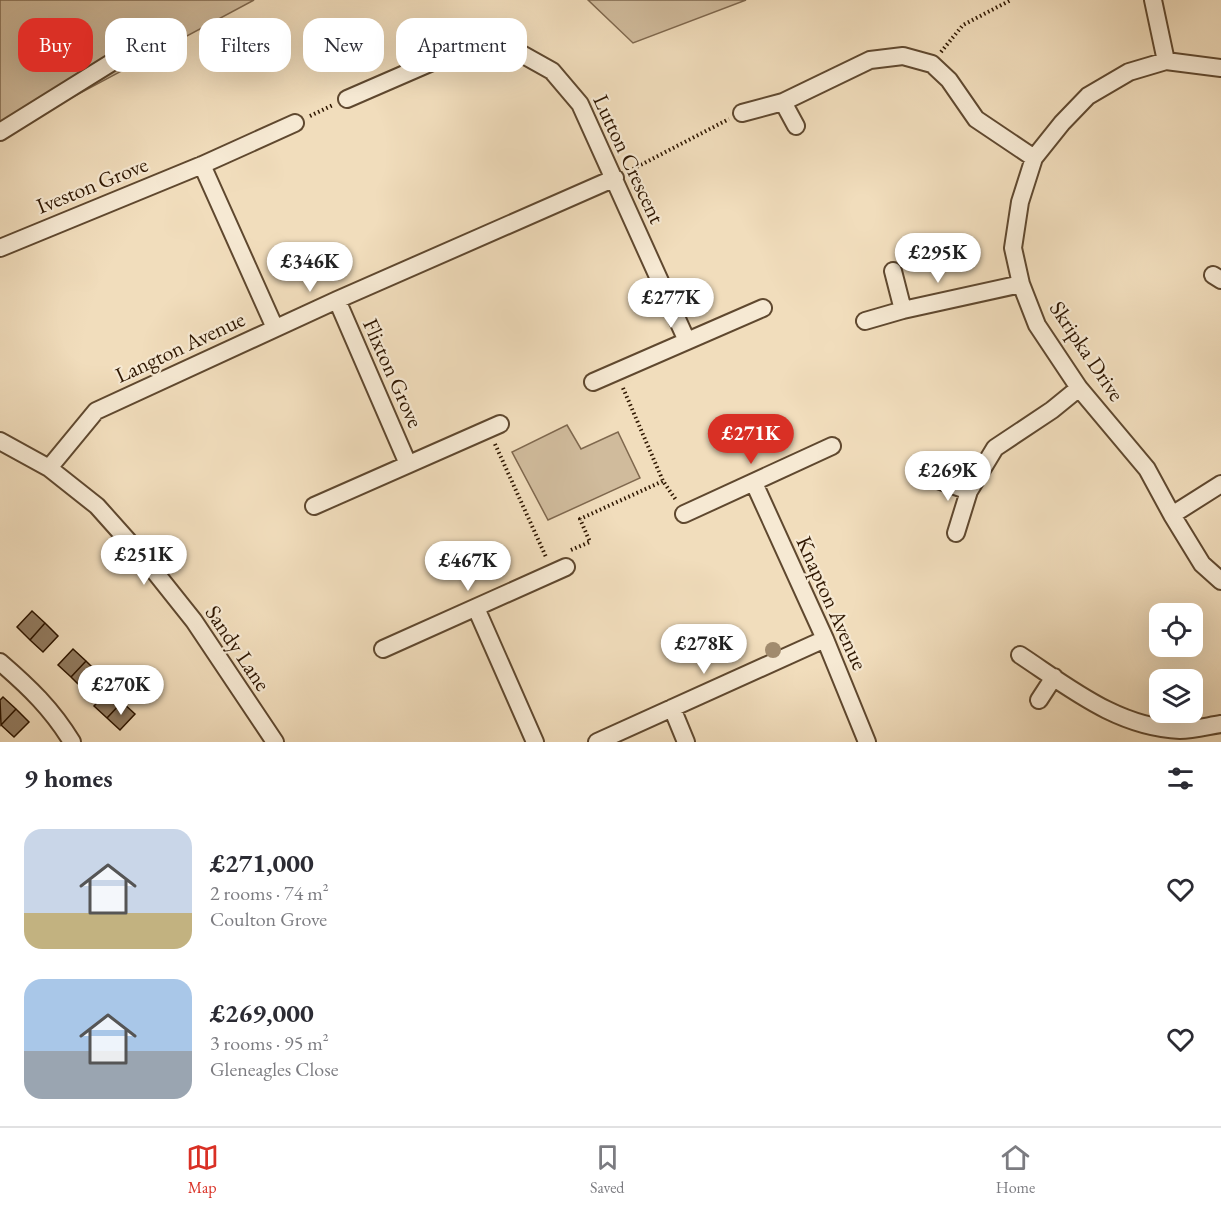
<!DOCTYPE html>
<html lang="en">
<head>
<meta charset="utf-8">
<style>
	body { margin:0; font-family:"EB Garamond",serif; background:#f7f7f7; color:#2b2b33; height:100vh; display:flex; flex-direction:column; font-size:22px; white-space:nowrap }
	* { box-sizing:border-box; margin:0 }
	p { font-size:20px; color:#7c7c81 }
	.icon { flex:none; width:33px; height:33px; fill:none; stroke:currentColor; stroke-width:2; stroke-linecap:round; stroke-linejoin:round }
	.map { position:relative; height:742px; overflow:hidden }
	.side { display:flex; flex-direction:column; background:#fff; flex:1 }
	.side>* { flex:none }
	.hud { position:absolute; left:18px; top:18px; width:600px; height:54px; display:flex; gap:12px }
	.fabs { position:absolute; left:1149px; top:603px; display:grid; gap:12px }
	.fabs a { display:grid; place-items:center; width:54px; height:54px; border-radius:12px; background:#fff; box-shadow:0 6px 24px #0002; font-size:30px }
	.price { position:absolute; translate:-50% -51px; padding:0 14px; border-radius:21px; background:#fff; color:#222; font-size:20px; line-height:39px; filter:drop-shadow(0 2px 3px #0008) }
	.price::after { content:''; position:absolute; left:50%; top:36px; width:18px; height:14px; margin-left:-9px; background:inherit; clip-path:polygon(0 0,100% 0,50% 100%) }
	.price.active { background:#d93025; color:#fff }
	ul { padding:0; list-style:none }
	li { display:flex; align-items:center; gap:18px; height:150px; padding:0 24px }
	li span { display:grid; place-items:center; flex:none; width:168px; height:120px; border-radius:18px; color:#555 }
	li>.icon { margin-inline-start:auto }
	span .icon { width:72px; height:72px; fill:#fffc; stroke-width:1 }
	li b { font-size:26px }
	h2 { display:flex; justify-content:space-between; align-items:center; height:72px; padding:0 24px; font-size:26px }
	.chip { padding:0 21px; border-radius:18px; background:#fff; box-shadow:0 6px 24px #0002; font-size:21px; line-height:54px }
	.chip.active { background:#d93025; color:#fff }
	.tab-bar { display:flex; justify-content:space-around; align-items:center; height:84px; border-top:2px solid #e1e1e2; background:#fff; font-size:16px; color:#7c7c81 }
	.tab-bar a { display:grid; justify-items:center; gap:3px }
	.tab-bar .active { color:#d93025 }
	.map>svg:first-child { display:block }
	.green { fill:#d0bb9c; stroke:#7f684e; stroke-width:1.5 }
	.building { fill:#937d62; stroke:#2e1600; stroke-width:1.5 }
	.lines { fill:none; stroke-linecap:round; stroke-linejoin:round }
	.minor-casing { stroke:#5f482f; stroke-width:20 }
	.path { stroke:#2e1600; stroke-width:4; stroke-dasharray:1.5 3; stroke-linecap:butt }
	.minor { stroke:#f6e9d3; stroke-width:16 }
	.tree { fill:#a18b6e }
	.labels { text-anchor:middle; dominant-baseline:central; stroke-width:4.5; stroke-linejoin:round; paint-order:stroke }
	.street-label { font-size:22px; fill:#2e1600; stroke:#f6e9d3 }
</style>
</head>
<body>
<div class="map">
<svg width="1221" height="742" viewBox="0 0 1221 742">
	<rect width="100%" height="100%" fill="#f1ddbc"/>
	<filter id="stains"><feTurbulence type="fractalNoise" baseFrequency=".00333" numOctaves="4"/><feColorMatrix values="0 0 0 0 .2 0 0 0 0 .09 0 0 0 0 .02 0 0 0 .5 -.17"/></filter>
	<radialGradient id="worn" r=".72"><stop offset=".6" stop-color="#630" stop-opacity="0"/><stop offset="1" stop-color="#630" stop-opacity=".3"/></radialGradient>
	<!-- green -->
	<path class="green" d="M0,0H254L0,136Z
		M588,0H746L633,43Z
		M567,425L581,449L618,432L640,478L548,520L512,452Z"/>
	<!-- building -->
	<path class="building" d="M32,611L45,623L30,640L17,627Z
		M45,623L58,636L43,652L30,640Z
		M73,649L86,661L71,677L58,665Z
		M86,661L99,674L84,690L71,677Z
		M109,690L122,702L107,718L94,706Z
		M3,697L16,709L1,725L0,700Z
		M122,702L135,714L120,730L107,718Z
		M16,709L29,722L14,737L1,725Z"/>
	<g class="lines">
		<defs>
			<path id="minor" d="M1153,0L1166,61
				M1221,68L1166,61L1129,72L1088,96L1062,123L1034,158L1020,202L1013,248L1021,284L1037,325L1079,388L1147,469L1172,515L1202,564L1221,581
				M347,99L453,53L518,52L552,71L580,104L687,341
				M783,102L796,126
				M742,113L783,102L870,60L903,56L932,64L949,80L976,119L1034,158
				M0,132L159,33
				M202,165L275,328
				M0,248L202,165L295,123
				M893,271L903,310
				M1213,275L1221,280
				M337,300L408,464
				M865,321L903,310L1021,284
				M593,382L763,308
				M0,441L49,468L97,506L147,562L194,621L275,742
				M49,468L96,411L337,300L615,178
				M938,480L969,491
				M754,483L825,639L867,742
				M314,506L500,424
				M684,514L832,446
				M1172,515L1221,484
				M956,533L969,491L995,448L1052,410L1079,388
				M476,608L535,742
				M383,649L566,567
				M1020,655C1070,688 1117,727 1180,730C1193,730 1208,726 1221,724
				M0,662C29,687 52,709 72,742
				M1039,700L1054,677
				M672,708L686,742
				M597,742L825,639"/>
		</defs>
		<!-- minor casing -->
		<use href="#minor" class="minor-casing"/>
		<!-- path -->
		<path class="path" d="M941,52L963,25L1011,0
			M310,116L333,105
			M629,171L729,119
			M623,388L663,481L676,500
			M495,444L546,557
			M571,550L590,542L580,519L663,481"/>
		<!-- minor -->
		<use href="#minor" class="minor"/>
	</g>
	<!-- trees -->
	<circle class="tree" cx="773" cy="650" r="8"/>
	<g class="labels">
		<!-- street labels -->
		<g class="street-label">
			<text transform="translate(629 159) rotate(65)">Lutton Crescent</text>
			<text transform="translate(92 185) rotate(-22)">Iveston Grove</text>
			<text transform="translate(180 347) rotate(-25)">Langton Avenue</text>
			<text transform="translate(1087 351) rotate(56)">Skripka Drive</text>
			<text transform="translate(393 373) rotate(66)">Flixton Grove</text>
			<text transform="translate(832 603) rotate(66)">Knapton Avenue</text>
			<text transform="translate(238 648) rotate(56)">Sandy Lane</text>
		</g>
	</g>
	<rect width="100%" height="100%" filter="url(#stains)"/>
	<rect width="100%" height="100%" fill="url(#worn)"/>
</svg>
<div class="fabs">
<a><svg class="icon" aria-label="locate" viewBox="0 0 24 24"><circle cx="12" cy="12" r="6"/><path d="M12 2v4M12 18v4M2 12h4M18 12h4"/></svg></a>
<a><svg class="icon" aria-label="layers" viewBox="0 0 24 24"><path d="M12 4l9 5-9 5-9-5zM3 14l9 5 9-5"/></svg></a>
</div>
<b class="price" style="left:938px;top:284px">£295K</b>
<b class="price" style="left:310px;top:293px">£346K</b>
<b class="price" style="left:671px;top:329px">£277K</b>
<b class="price active" style="left:751px;top:465px">£271K</b>
<b class="price" style="left:948px;top:502px">£269K</b>
<b class="price" style="left:144px;top:586px">£251K</b>
<b class="price" style="left:468px;top:592px">£467K</b>
<b class="price" style="left:704px;top:675px">£278K</b>
<b class="price" style="left:121px;top:716px">£270K</b>
<div class="hud">
<a class="chip active">Buy</a>
<a class="chip">Rent</a>
<a class="chip">Filters</a>
<a class="chip">New</a>
<a class="chip">Apartment</a>
</div>
</div>
<section class="side">
<h2>9 homes<svg class="icon" aria-label="filters" viewBox="0 0 24 24"><path d="M4 7h16M4 17h16"/><circle cx="9" cy="7" r="2"/><circle cx="15" cy="17" r="2"/></svg></h2>
<ul>
<li><span style="background:linear-gradient(#c9d6e8 70%,#c2b280 0)"><svg class="icon" aria-label="home" viewBox="0 0 24 24"><path d="M3 11l9-7 9 7M6 9v11h12V9"/></svg></span><div><b>£271,000</b><p>2 rooms · 74 m²</p><p>Coulton Grove</p></div><svg class="icon" aria-label="heart" viewBox="0 0 24 24"><path d="M12 20l-8-8c-3-5 5-10 8-4 3-6 11-1 8 4z"/></svg></li>
<li><span style="background:linear-gradient(#a9c7e8 60%,#9aa5b1 0)"><svg class="icon" aria-label="home" viewBox="0 0 24 24"><path d="M3 11l9-7 9 7M6 9v11h12V9"/></svg></span><div><b>£269,000</b><p>3 rooms · 95 m²</p><p>Gleneagles Close</p></div><svg class="icon" aria-label="heart" viewBox="0 0 24 24"><path d="M12 20l-8-8c-3-5 5-10 8-4 3-6 11-1 8 4z"/></svg></li>
</ul>
</section>
<nav class="tab-bar">
<a class="active"><svg class="icon" aria-label="map" viewBox="0 0 24 24"><path d="M3 6l6-2 6 2 6-2v14l-6 2-6-2-6 2zM9 4v14M15 6v14"/></svg>Map</a>
<a><svg class="icon" aria-label="saved" viewBox="0 0 24 24"><path d="M7 4h10v16l-5-4-5 4z"/></svg>Saved</a>
<a><svg class="icon" aria-label="home" viewBox="0 0 24 24"><path d="M3 11l9-7 9 7M6 9v11h12V9"/></svg>Home</a>
</nav>
</body>
</html>
